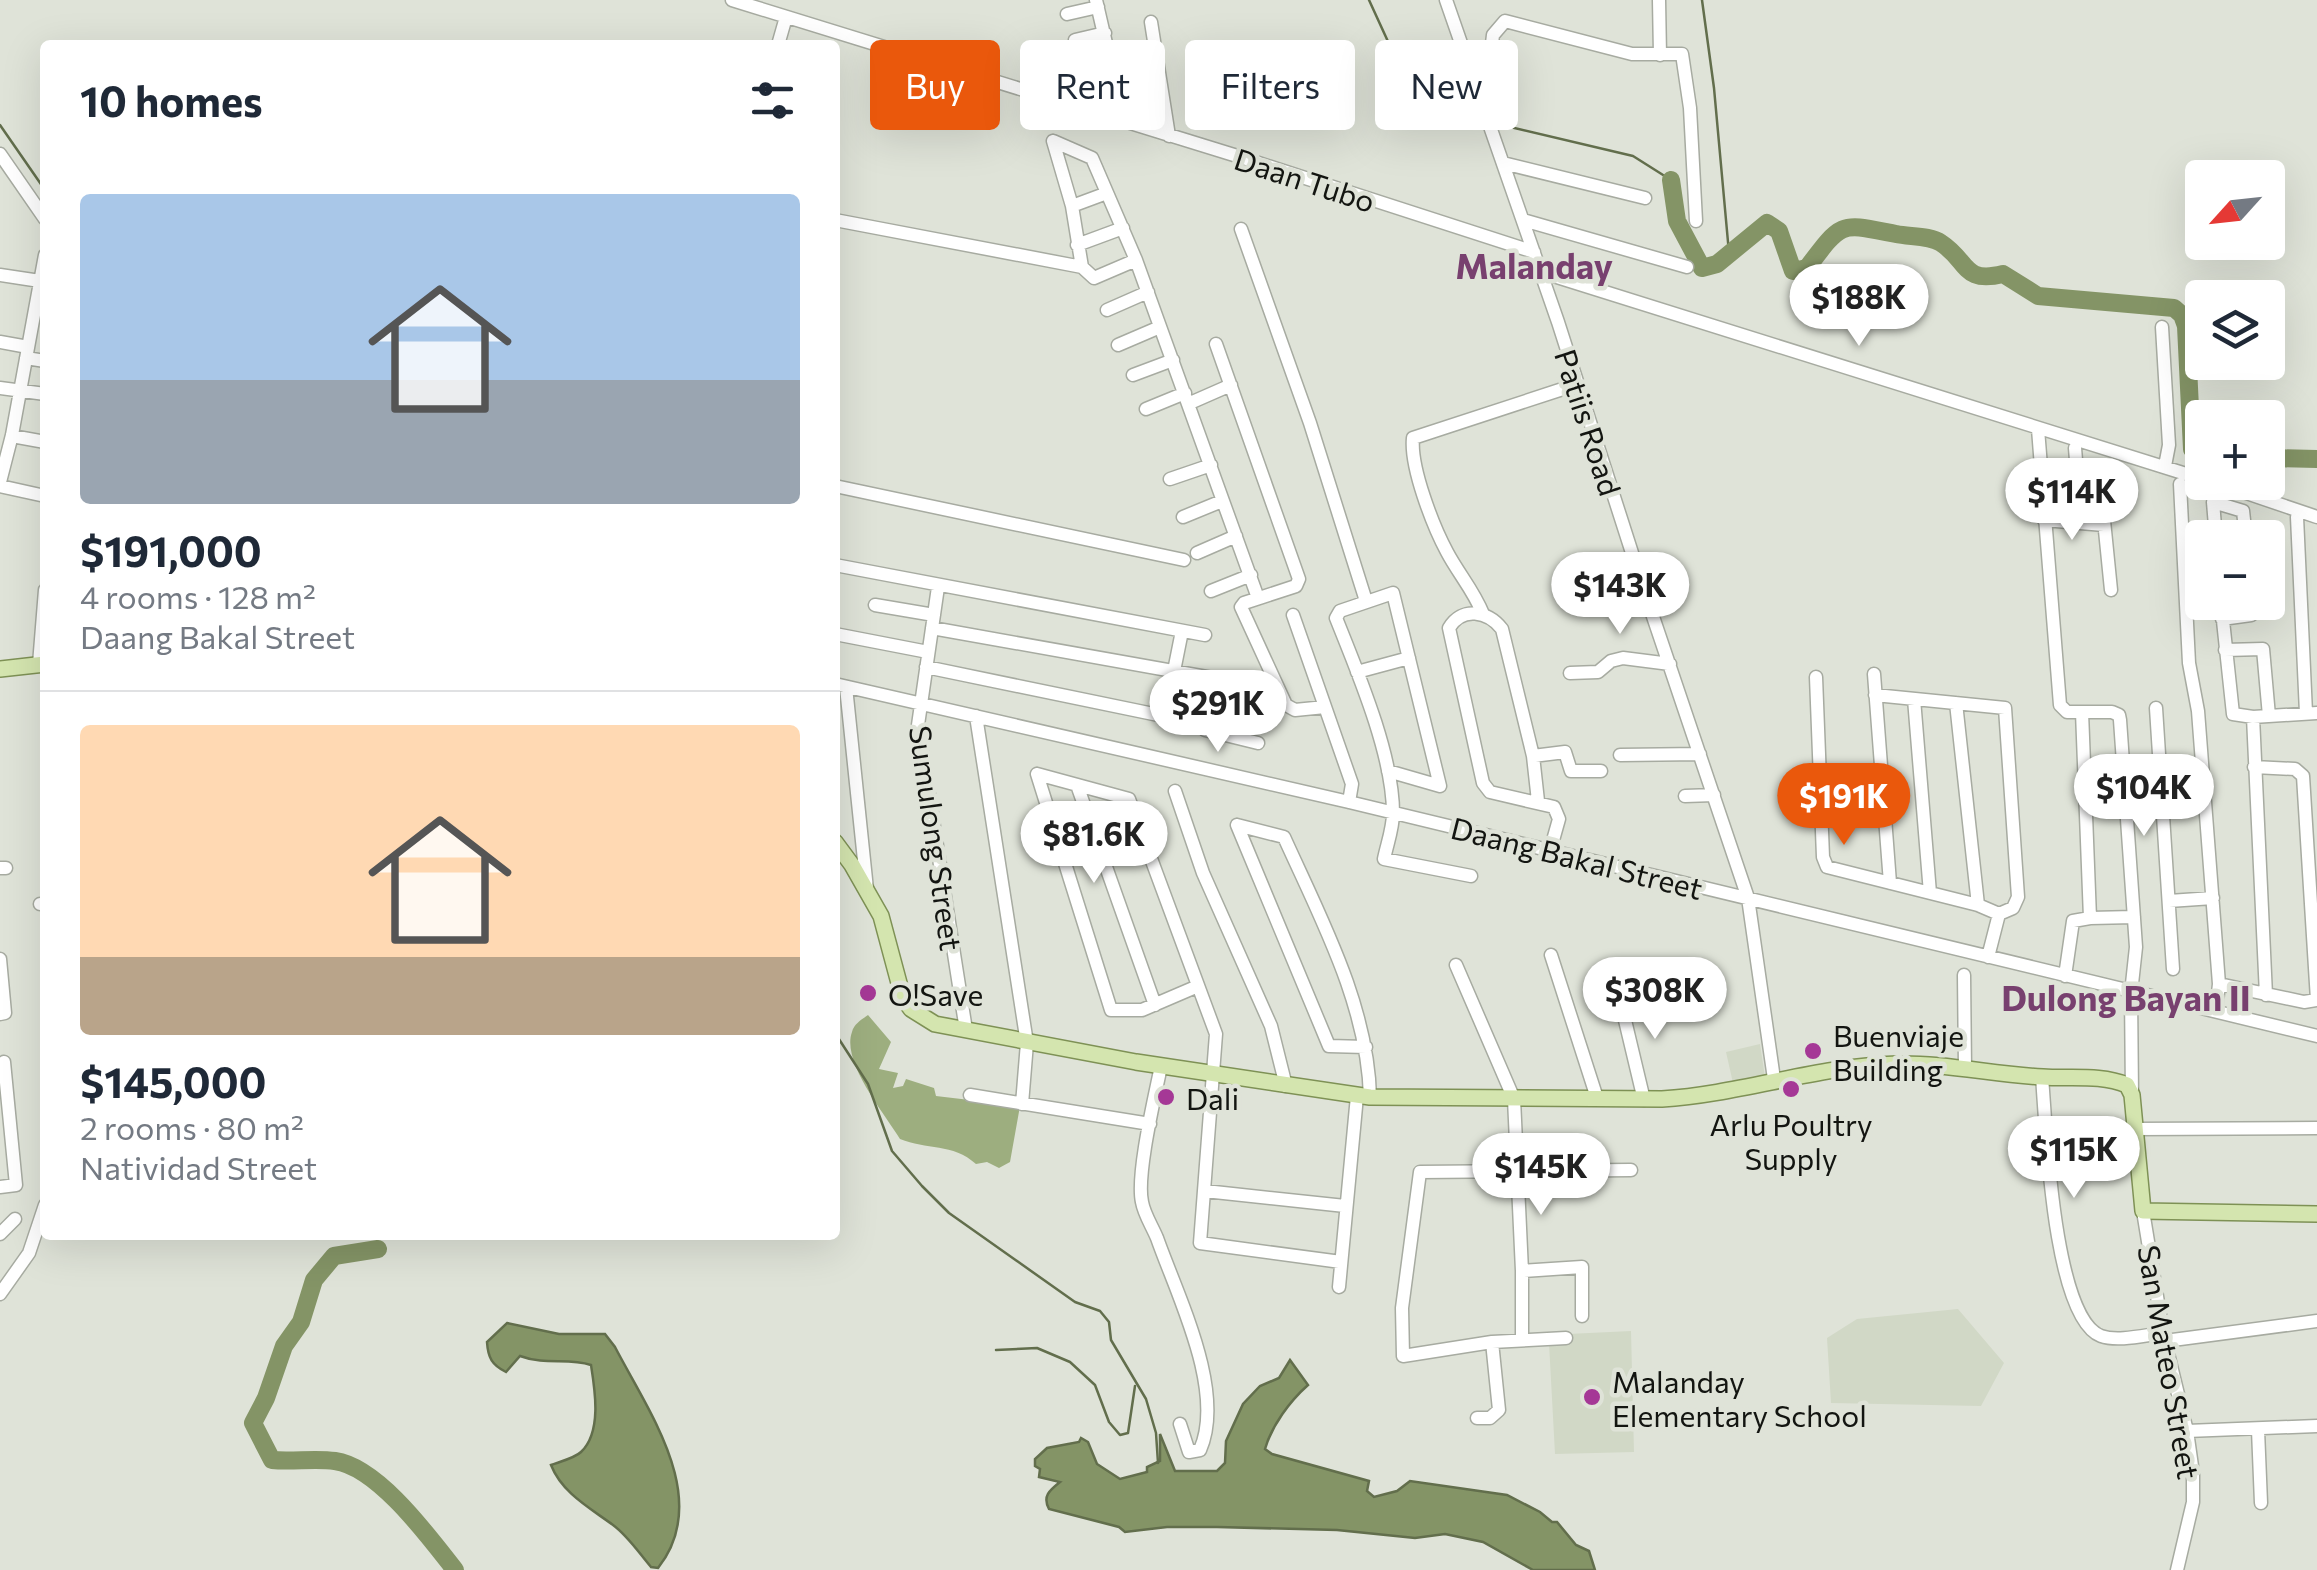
<!DOCTYPE html>
<html lang="en">
<head>
<meta charset="utf-8">
<style>
	body { margin:0; font-family:Commissioner,sans-serif; background:#f2f2f3; color:#1f2937; height:100vh; display:flex; flex-direction:column; font-size:38px; white-space:nowrap }
	* { box-sizing:border-box; margin:0 }
	p { font-size:32px; color:#747a83 }
	.icon { flex:none; width:55px; height:55px; fill:none; stroke:currentColor; stroke-width:2; stroke-linecap:round; stroke-linejoin:round }
	.map { position:relative; flex:1; overflow:hidden }
	.sheet { position:absolute; left:40px; top:40px; width:800px; height:1200px; display:flex; flex-direction:column; background:#fff; border-radius:10px; box-shadow:0 10px 40px #0002 }
	.sheet>* { flex:none }
	.guide { position:absolute; left:870px; top:40px; width:950px; height:90px; display:flex; gap:20px }
	.needle { width:65px; rotate:243deg }
	.tools { position:absolute; left:2185px; top:160px; display:grid; gap:20px }
	.tools a { display:grid; place-items:center; width:100px; height:100px; border-radius:10px; background:#fff; box-shadow:0 10px 40px #0002; font-size:50px }
	.price { position:absolute; translate:-50% -85px; padding:0 22px; border-radius:35px; background:#fff; color:#222; font-size:32px; line-height:65px; filter:drop-shadow(0 2px 5px #0008) }
	.price::after { content:''; position:absolute; left:50%; top:60px; width:30px; height:22px; margin-left:-15px; background:inherit; clip-path:polygon(0 0,100% 0,50% 100%) }
	.price.selected { background:#ea580c; color:#fff }
	ul { padding:0; list-style:none }
	li { display:grid; align-content:center; gap:20px; height:530px; padding:0 40px }
	li+li { border-top:2px solid #e0e1e3 }
	li span { display:grid; place-items:center; height:310px; border-radius:10px; color:#555 }
	li>.icon { margin-inline-start:auto }
	span .icon { width:180px; height:180px; fill:#fffc; stroke-width:1 }
	li b { font-size:42px }
	h2 { display:flex; justify-content:space-between; align-items:center; height:120px; padding:0 40px; font-size:42px }
	.pill { padding:0 35px; border-radius:10px; background:#fff; box-shadow:0 10px 40px #0002; font-size:35px; line-height:90px }
	.pill.selected { background:#ea580c; color:#fff }
	.map>svg:first-child { display:block }
	.built { fill:#d1d8c6 }
	.forest { fill:#9dae7f }
	.water { fill:#849466; stroke:#626e4c; stroke-width:2.5 }
	.lines { fill:none; stroke-linecap:round; stroke-linejoin:round }
	.stream { stroke:#626e4c; stroke-width:2.5 }
	.river { stroke:#849466; stroke-width:18 }
	.minor-casing { stroke:#a7aba1; stroke-width:15 }
	.major-casing { stroke:#7e9155; stroke-width:18 }
	.minor { stroke:#fff; stroke-width:12 }
	.major { stroke:#d4e5af; stroke-width:15 }
	.poi-dot { fill:#a53896; stroke:#dfe3d8; stroke-width:4 }
	.labels { text-anchor:middle; dominant-baseline:central; stroke-width:9; stroke-linejoin:round; paint-order:stroke }
	.street-label { font-size:30px; fill:#131511; stroke:#dfe3d8 }
	.poi-label { font-size:30px; fill:#131511; stroke:#dfe3d8; text-anchor:start }
	.quarter-label { font-size:35px; font-weight:bold; fill:#78406f; stroke:#dfe3d8 }
</style>
</head>
<body>
<div class="map">
<svg width="2317" height="1570" viewBox="0 0 2317 1570">
	<rect width="100%" height="100%" fill="#dfe3d8"/>
	<!-- built -->
	<path class="built" d="M1760,1044L1765,1077L1733,1083L1726,1052Z
		M1958,1309L2004,1363L1981,1406L1831,1403L1827,1338L1857,1319Z
		M1631,1331L1634,1452L1555,1454L1549,1343L1568,1334Z"/>
	<!-- forest -->
	<path class="forest" d="M868,1015L891,1042L879,1069L898,1073L893,1088L903,1086L906,1079L934,1088L936,1096L1020,1106L1010,1162L999,1168L987,1162L976,1164C953,1143 926,1150 900,1139C885,1114 841,1062 852,1032C854,1024 861,1020 868,1015Z"/>
	<!-- water -->
	<path class="water" d="M507,1323L559,1334H605L615,1347C648,1411 713,1499 658,1568L651,1567C639,1553 628,1536 613,1525C590,1508 562,1493 551,1465C559,1462 575,1458 581,1452C602,1432 595,1390 591,1365C567,1357 547,1366 520,1356L506,1372C492,1365 488,1358 487,1342Z
		M1290,1360L1308,1385C1290,1401 1272,1425 1265,1449L1272,1454L1369,1481L1367,1491L1374,1497L1397,1491L1410,1481L1507,1495L1540,1512L1552,1522H1557L1576,1545L1589,1551L1595,1570H1533L1483,1542L1445,1534L1415,1538L1337,1530L1217,1527H1167L1125,1532L1119,1527L1049,1509C1042,1496 1050,1490 1060,1482L1039,1477L1040,1469L1035,1466V1459L1047,1448L1079,1442L1081,1438L1088,1442L1097,1464L1120,1479L1147,1472V1467L1160,1461V1434L1175,1471H1217L1225,1463L1226,1441L1243,1404L1260,1386L1279,1378Z"/>
	<g class="lines">
		<!-- stream -->
		<path class="stream" d="M1369,0L1396,59L1461,63V60
			M1702,0L1714,88L1729,253
			M0,125L45,190
			M1506,126L1633,156L1671,180
			M835,1033L868,1084L892,1151L922,1186L949,1213L1075,1302L1100,1311L1109,1322L1111,1340L1146,1399L1156,1433L1158,1463
			M996,1350L1037,1348L1070,1362L1095,1385L1109,1422L1120,1435L1128,1433L1135,1386"/>
		<!-- river -->
		<path class="river" d="M1671,180L1677,221L1702,268L1717,264L1767,223L1779,231L1793,271L1807,268C1843,220 1840,223 1896,234C1909,237 1930,235 1941,243C1969,261 1962,284 2003,274L2038,296L2174,308L2182,315L2186,326L2192,449L2202,454
			M2268,458L2317,459
			M378,1249L334,1256L314,1280L301,1322L284,1346L266,1398L253,1423L272,1460C293,1462 315,1458 335,1461C378,1467 429,1537 455,1570"/>
		<defs>
			<path id="minor" d="M732,0L1234,155L1534,252
				M1096,0L1124,121
				M1446,0L1558,322L1641,581L1748,898L1774,1079
				M1659,0L1660,55
				M1067,14L1098,7
				M1151,22L1169,136
				M1075,40L1105,33
				M778,45L786,17
				M1084,64L1111,58
				M1475,81L1489,69L1493,35L1505,21L1632,54H1682L1690,108L1696,221
				M1094,89L1117,84
				M1053,141L1092,158L1136,260L1258,598
				M1053,141L1072,206L1082,267L1094,278L1136,260
				M0,154L45,219
				M1503,163L1645,198
				M1072,206L1107,193
				M835,220L1082,267
				M1523,220L1687,267
				M1241,229L1310,423L1366,601
				M1077,245L1123,228
				M1541,272L2202,479
				M0,275L40,281
				M1107,310L1148,292
				M2162,327L2169,445L2165,466
				M0,342L28,347
				M1216,344L1299,579L1296,586L1244,603L1241,607L1286,705L1295,710L1325,707
				M1118,345L1160,327
				M26,358L45,361
				M1133,375L1173,360
				M0,388L45,394
				M1190,403L1231,385
				M1146,409L1185,393
				M2038,429L2060,705L2067,712H2112L2119,715L2120,720L2136,947L2131,993L2132,1095
				M12,436L45,442
				M2075,448L2081,522
				M2078,466L2099,471L2111,590
				M1170,479L1211,465
				M0,482L12,435L45,255
				M2214,482L2317,517
				M2180,484L2189,663L2198,711L2219,984L2216,1011
				M0,486L45,496
				M835,486L1184,560
				M1183,517L1222,501
				M2297,517L2306,713
				M2044,520L2104,525
				M2216,538L2213,502L2243,511L2246,538
				M1197,553L1236,536
				M835,565L1205,635
				M938,587L918,725L966,1030
				M1211,591L1251,575
				M2221,602L2233,714L2253,717L2317,713
				M875,605L934,615
				M1483,614C1474,591 1458,573 1447,552C1433,526 1410,467 1413,438L1578,384
				M1293,615L1352,784L1349,802
				M2222,619L2251,615L2253,602
				M932,628L1229,681
				M835,634L928,652
				M2225,650L2263,649L2269,716
				M39,664L45,590
				M926,667L1197,723L1203,725L1205,730L1258,743
				M1174,671L1182,631
				M1357,672L1409,658
				M1570,673L1598,672L1611,661L1623,658L1670,664
				M1874,674L1890,883
				M1816,677L1823,857L1827,867L1978,905L1999,914
				M835,684L1349,802L2317,1036
				M846,687L867,889
				M1875,695L2005,708L2018,897L2013,908L1999,914L1988,957
				M1914,699L1930,893
				M1956,703L1978,905
				M2156,708L2173,969
				M2082,712L2090,918
				M976,716L1027,1043L1022,1104
				M2253,717L2266,995
				M1197,723L1202,702
				M1620,755L1700,754
				M1533,756L1565,752L1571,771H1601
				M1388,771L1440,786L1393,593L1340,611L1336,618C1358,673 1393,755 1393,813C1393,829 1387,844 1384,859L1471,876
				M1037,774L1129,799L1216,1034L1200,1243L1341,1262
				M1037,774L1111,1010H1142L1198,986
				M1077,785L1155,1005
				M1175,791L1203,873L1271,1026L1286,1086
				M1685,796L1714,795
				M1538,801L1533,756L1502,629C1488,611 1462,606 1449,628L1483,783L1490,792L1554,807L1559,819L1550,851
				M1237,825L1284,837C1321,919 1368,1006 1370,1097
				M1237,825L1329,1046L1366,1047
				M0,868H6
				M2169,901L2213,898
				M40,904H45
				M1551,955L1597,1098
				M0,959L5,1013L0,1014
				M1456,965L1514,1099L1522,1271V1339
				M1964,975L1965,1069
				M2065,976L2073,921L2090,918L2134,917
				M2219,984L2304,1002L2317,1000L2303,776L2295,769L2254,767
				M1619,995L1644,1100
				M1161,1066C1155,1096 1136,1175 1142,1202C1144,1214 1152,1226 1157,1238C1177,1295 1226,1391 1200,1450L1189,1452L1180,1424
				M2042,1077C2046,1125 2053,1318 2101,1336C2118,1342 2145,1335 2163,1333
				M970,1095L1150,1124
				M2136,1129L2317,1128
				M0,1187L16,1185L4,1062
				M1205,1191L1345,1206
				M2143,1211L2163,1333L2187,1431L2193,1473V1502L2177,1570
				M0,1234L15,1219
				M1522,1271L1582,1267V1316
				M1339,1287L1357,1096
				M0,1294L29,1253L45,1205
				M1566,1338L1492,1342L1403,1356L1402,1308L1420,1172L1631,1170
				M2165,1341L2317,1321
				M1477,1418H1490L1499,1410L1492,1342
				M2258,1430L2261,1503
				M2187,1431L2317,1426"/>
			<path id="major" d="M0,669L45,664
				M835,842L852,865L881,916L903,998L911,1009L935,1024L1136,1062L1370,1097L1662,1099C1741,1094 1817,1066 1897,1064C1946,1063 1995,1075 2043,1077C2070,1079 2101,1074 2127,1085L2132,1095L2143,1211L2317,1214"/>
		</defs>
		<!-- minor casing -->
		<use href="#minor" class="minor-casing"/>
		<!-- major casing -->
		<use href="#major" class="major-casing"/>
		<!-- minor -->
		<use href="#minor" class="minor"/>
		<!-- major -->
		<use href="#major" class="major"/>
	</g>
	<!-- markers -->
	<g class="poi-dot">
		<circle cx="868" cy="993" r="10"/>
		<circle cx="1813" cy="1051" r="10"/>
		<circle cx="1791" cy="1089" r="10"/>
		<circle cx="1166" cy="1097" r="10"/>
		<circle cx="1592" cy="1397" r="10"/>
	</g>
	<g class="labels">
		<!-- street labels -->
		<g class="street-label">
			<text transform="translate(1305 179) rotate(18)">Daan Tubo</text>
			<text transform="translate(1589 422) rotate(72)">Patiis Road</text>
			<text transform="translate(937 838) rotate(82)">Sumulong Street</text>
			<text transform="translate(1577 857) rotate(14)">Daang Bakal Street</text>
			<text transform="translate(2170 1362) rotate(80)">San Mateo Street</text>
		</g>
		<!-- poi labels -->
		<g class="poi-label">
			<text x="888" y="993">O!Save</text>
			<text x="1833" y="1034">Buenviaje<tspan x="1833" dy="34">Building</tspan></text>
			<text x="1186" y="1097">Dali</text>
			<text x="1791" y="1123" text-anchor="middle">Arlu Poultry<tspan x="1791" dy="34">Supply</tspan></text>
			<text x="1612" y="1380">Malanday<tspan x="1612" dy="34">Elementary School</tspan></text>
		</g>
		<!-- quarter labels -->
		<g class="quarter-label">
			<text x="1534" y="264">Malanday</text>
			<text x="2126" y="996">Dulong Bayan II</text>
		</g>
	</g>
</svg>
<div class="tools">
<a><svg class="needle" viewBox="-14 -14 28 28"><path d="M0-13l5 13h-10z" fill="#e53935"/><path d="M0 13l5-13h-10z" fill="#747a83"/></svg></a>
<a><svg class="icon" aria-label="layers" viewBox="0 0 24 24"><path d="M12 4l9 5-9 5-9-5zM3 14l9 5 9-5"/></svg></a>
<a>+</a>
<a>−</a>
</div>
<b class="price" style="left:1859px;top:349px">$188K</b>
<b class="price" style="left:2072px;top:543px">$114K</b>
<b class="price" style="left:1620px;top:637px">$143K</b>
<b class="price" style="left:1218px;top:755px">$291K</b>
<b class="price" style="left:2144px;top:839px">$104K</b>
<b class="price selected" style="left:1844px;top:848px">$191K</b>
<b class="price" style="left:1094px;top:886px">$81.6K</b>
<b class="price" style="left:1655px;top:1042px">$308K</b>
<b class="price" style="left:2074px;top:1201px">$115K</b>
<b class="price" style="left:1541px;top:1218px">$145K</b>
<div class="guide">
<a class="pill selected">Buy</a>
<a class="pill">Rent</a>
<a class="pill">Filters</a>
<a class="pill">New</a>
</div>
<section class="sheet">
<h2>10 homes<svg class="icon" aria-label="filters" viewBox="0 0 24 24"><path d="M4 7h16M4 17h16"/><circle cx="9" cy="7" r="2"/><circle cx="15" cy="17" r="2"/></svg></h2>
<ul>
<li><span style="background:linear-gradient(#a9c7e8 60%,#9aa5b1 0)"><svg class="icon" aria-label="home" viewBox="0 0 24 24"><path d="M3 11l9-7 9 7M6 9v11h12V9"/></svg></span><div><b>$191,000</b><p>4 rooms · 128 m²</p><p>Daang Bakal Street</p></div></li>
<li><span style="background:linear-gradient(#ffd9b3 75%,#b9a48a 0)"><svg class="icon" aria-label="home" viewBox="0 0 24 24"><path d="M3 11l9-7 9 7M6 9v11h12V9"/></svg></span><div><b>$145,000</b><p>2 rooms · 80 m²</p><p>Natividad Street</p></div></li>
</ul>
</section>
</div>
</body>
</html>
